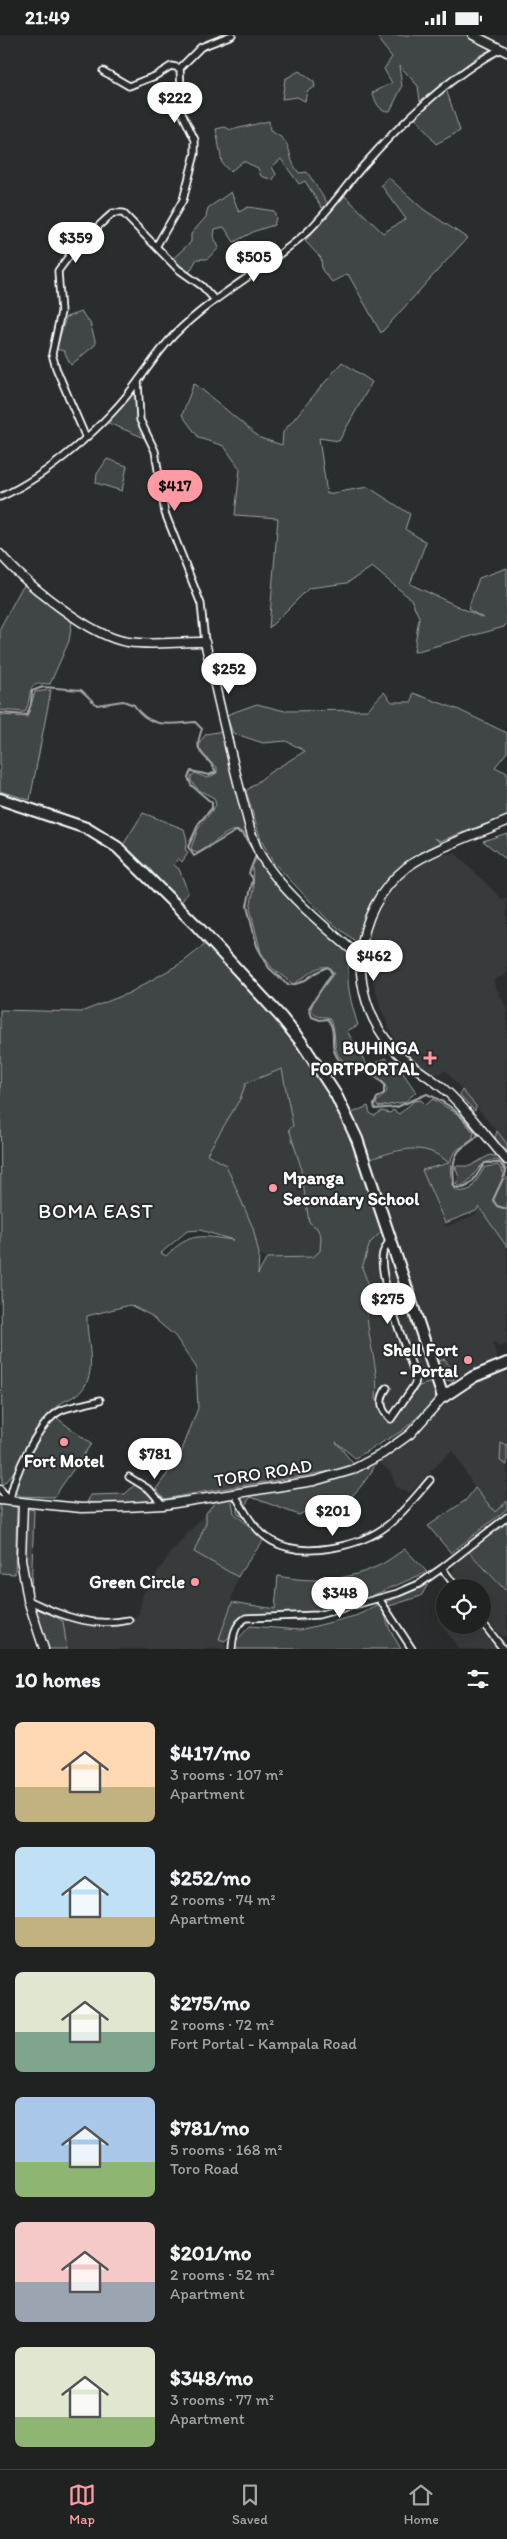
<!DOCTYPE html>
<html lang="en">
<head>
<meta charset="utf-8">
<style>
	body { margin:0; font-family:Itim,sans-serif; background:#282a2a; color:#f1f3f6; height:100vh; display:flex; flex-direction:column; font-size:19px; white-space:nowrap }
	* { box-sizing:border-box; margin:0 }
	p { font-size:16px; color:#a2a4a5 }
	.icon { flex:none; width:28px; height:28px; fill:none; stroke:currentColor; stroke-width:2; stroke-linecap:round; stroke-linejoin:round }
	.map { position:relative; height:1614px; overflow:hidden }
	.panel { display:flex; flex-direction:column; background:#202222; flex:1 }
	.panel>* { flex:none }
	.controls { position:absolute; left:436px; top:1544px; display:grid; gap:10px }
	.controls a { display:grid; place-items:center; width:55px; height:55px; border-radius:50%; background:#202222; box-shadow:0 5px 20px #0002,0 0 0 1px #3d3f40; font-size:25px }
	.price { position:absolute; translate:-50% -42px; padding:0 11px; border-radius:18px; background:#fff; color:#222; font-size:16px; line-height:32px; filter:drop-shadow(0 1px 2px #0008) }
	.price::after { content:''; position:absolute; left:50%; top:30px; width:15px; height:11px; margin-left:-8px; background:inherit; clip-path:polygon(0 0,100% 0,50% 100%) }
	.price.active { background:#ff9aa2; color:#111 }
	ul { padding:0; list-style:none }
	li { display:flex; align-items:center; gap:15px; height:125px; padding:0 15px }
	li span { display:grid; place-items:center; flex:none; width:140px; height:100px; border-radius:8px; color:#555 }
	li>.icon { margin-inline-start:auto }
	span .icon { width:60px; height:60px; fill:#fffc; stroke-width:1 }
	li b { font-size:21px }
	h2 { display:flex; justify-content:space-between; align-items:center; height:60px; padding:0 15px; font-size:21px }
	.status { display:flex; justify-content:space-between; align-items:center; height:35px; padding:0 25px; background:#202222; direction:ltr }
	.status svg { height:14px; fill:currentColor }
	.dock { display:flex; justify-content:space-around; align-items:center; height:70px; border-top:1px solid #3d3f40; background:#202222; font-size:14px; color:#a2a4a5 }
	.dock a { display:grid; justify-items:center; gap:2px }
	.dock .active { color:#ff9aa2 }
	.map>svg:first-child { display:block }
	.built { fill:#373a3b }
	.green { fill:#414445; stroke:#a0a2a2; fill-rule:evenodd }
	.lines { fill:none; stroke-linecap:round; stroke-linejoin:round }
	.stream { stroke:#a6a7a7; stroke-width:2 }
	.street-casing { stroke:#fff; stroke-width:9 }
	.secondary-casing { stroke:#fff; stroke-width:11 }
	.highway-casing { stroke:#fff; stroke-width:14 }
	.street { stroke:#2a2d2e; stroke-width:5.5 }
	.secondary { stroke:#2a2d2e; stroke-width:8 }
	.highway { stroke:#2a2d2e; stroke-width:10 }
	.poi-dot { fill:#ff9aa2; stroke:#2a2d2e; stroke-width:2 }
	.labels { text-anchor:middle; dominant-baseline:central; stroke-width:4; stroke-linejoin:round; paint-order:stroke }
	.poi-label { font-size:18px; font-weight:bold; fill:#fff; stroke:#2a2d2e; text-anchor:end }
	.street-label { font-size:18px; fill:#fff; stroke:#2a2d2e }
	.quarter-label { font-size:20px; letter-spacing:1px; fill:#fff; stroke:#2a2d2e }
</style>
</head>
<body>
<div class="status"><b>21:49</b><svg viewBox="0 0 49 12"><path d="M0 12V9h3v3zM5 12V6h3v6zM10 12V3h3v9zM15 12V0h3v12zM26 1h20v11H26zM47 4h2v5h-2z"/></svg></div>
<div class="map">
<svg width="507" height="1614" viewBox="0 0 507 1614">
	<rect width="100%" height="100%" fill="#2a2d2e"/>
	<filter id="ink" filterUnits="userSpaceOnUse"><feTurbulence type="fractalNoise" baseFrequency=".02" numOctaves="2"/><feDisplacementMap in="SourceGraphic" scale="10" xChannelSelector="R" yChannelSelector="G"/><feConvolveMatrix kernelMatrix="1 2 1 2 8 2 1 2 1" color-interpolation-filters="sRGB"/></filter>
	<g filter="url(#ink)">
		<!-- built -->
		<path class="built" d="M455,818L503,865L507,863V938L493,946L507,974V1109L446,1036L436,1039L423,1035L399,1014L380,972L365,912L375,880L398,844L413,832L440,820Z
			M283,1034L309,1187L317,1193L321,1202V1216L314,1222L267,1223L259,1219L253,1193L226,1130L207,1119L240,1064L246,1048Z
			M415,1113L427,1114L450,1128H441L422,1135L445,1192L477,1179L478,1171L507,1212V1309L498,1312L495,1307L492,1308L497,1321L496,1324L454,1346L453,1339L446,1324L437,1326L399,1212H396L370,1124Z
			M384,1194L402,1245L425,1332L433,1347L415,1358L393,1387L376,1364L378,1349L367,1278L369,1249L362,1233L370,1208Z
			M507,1333V1411L501,1408L500,1426L507,1430V1466L495,1477L475,1453L452,1415L410,1458L396,1452L391,1437L380,1428L384,1421L411,1400L463,1354L482,1343Z
			M206,1478V1488L194,1517L238,1542L219,1604L225,1606L226,1614H67L63,1586L98,1590L131,1588L139,1577L143,1559L171,1517Z
			M469,1517L504,1555L507,1553V1599L504,1602L496,1596L483,1578L482,1552H462L452,1538L455,1527Z
			M445,1577V1590H482L503,1614H459L437,1584Z"/>
		<!-- green -->
		<path class="green" d="M378,0H480L496,11L475,23L420,66L418,51L399,30L402,52L390,76C379,77 376,67 372,58L392,48L384,34L392,22L380,7Z
			M299,36L314,47L315,52L307,56L305,66L297,62L282,64L285,44Z
			M446,54L460,96L436,109L415,82Z
			M269,86L270,96C297,108 284,120 299,138L307,137L328,169L322,173L305,146L299,149L281,124L272,132L276,139L273,145L261,141L258,133L243,126L230,137L222,128L216,94L225,92L231,95Z
			M388,142L423,174L467,203L381,298L348,239L332,247L322,235L321,223L305,206L345,161L383,198L406,184L381,150Z
			M231,157L239,177L248,172L274,176L276,183L274,190L255,196L234,207L224,192L215,194L214,202L219,213L207,224H197L189,238L168,228L191,207V199L206,182L208,173Z
			M81,277L90,288L96,309L71,330L64,316L56,314L66,282Z
			M342,327L372,347L339,406L319,403L327,459L368,452L410,479L405,494L426,507L410,549L483,583L468,574L479,543L507,533V588L504,592L414,617L419,582L411,564L372,532L347,548L309,553L269,593L278,483L235,480L240,434L224,411L199,403L182,380L194,348L260,403L282,410L283,397Z
			M134,354L137,385L147,404L104,386Z
			M107,424L127,431L122,456L96,448L97,439Z
			M26,548L72,586L69,606L50,649C23,646 34,659 25,677L0,675V593L20,556Z
			M51,655L30,765L0,756V680L27,682L35,657Z
			M384,657L392,667H412L413,658L457,674L507,698V717L495,732L507,738V781L440,806L435,803L446,811C430,818 411,824 396,835C379,848 363,887 358,908L328,885L273,827L261,805L246,756L269,738L305,716L286,706L263,708L233,698L226,680L257,669L285,676L367,675Z
			M223,696L245,780L270,833L351,918C344,943 350,965 358,990L347,996L368,1032L386,1023L403,1038L416,1057L405,1067L378,1072L376,1068L387,1056C383,1035 356,1035 341,1024C331,1015 338,995 330,983C321,980 315,985 311,973L315,963L334,938C323,921 306,943 293,949L272,933L261,918L250,873L254,854L252,832L257,821C239,773 224,805 197,818L192,816L191,813L198,794L216,770L214,763L199,755L191,746V741L195,738L207,743L217,738V732L209,727L199,713L200,707L206,699Z
			M143,778L184,794L187,805L185,814L188,818L182,827L178,823L174,830L179,834L188,857L181,868L149,833L123,810Z
			M507,798V825L483,806Z
			M207,908C239,947 277,982 307,1024C343,1074 363,1135 384,1194L370,1208L362,1233C372,1255 365,1256 367,1278C368,1308 380,1335 376,1364L393,1387L419,1351L433,1347L436,1361L433,1368L402,1396L355,1423L336,1407L355,1431C292,1445 228,1451 165,1464L156,1454L179,1423L198,1373L196,1332L175,1301L150,1280L130,1270L87,1281C86,1303 96,1329 86,1349C79,1363 69,1362 60,1369C53,1375 46,1382 41,1389C25,1407 21,1434 2,1450L0,975L81,977L129,958L183,927ZM282,1034L293,1091L289,1094L300,1129L309,1187L317,1193L321,1202L320,1216L313,1222L267,1223L258,1239L259,1219L253,1193L226,1130L207,1119L240,1064L246,1048ZM200,1195L233,1205C201,1201 191,1196 166,1221L161,1218L187,1196Z
			M462,1055L476,1071L475,1076L460,1060Z
			M433,1064L459,1080L474,1098C471,1116 446,1106 451,1141C452,1145 451,1150 453,1152C457,1159 465,1156 471,1154L485,1132L498,1130L507,1143V1212L479,1172L476,1176L445,1188L422,1135L449,1128C423,1105 400,1115 370,1124L352,1078L368,1071L370,1078L374,1081L382,1076L390,1078L393,1075L399,1079L414,1066L421,1065L426,1070Z
			M497,1096L507,1109V1121L495,1103Z
			M490,1120L499,1122L507,1136L499,1126C477,1122 476,1146 459,1152L456,1149L459,1143L455,1131H470Z
			M445,1324L453,1339L454,1346C441,1347 438,1339 433,1328Z
			M57,1383L91,1409L54,1462L18,1461L14,1454L15,1448L44,1394Z
			M501,1408L507,1411V1430L500,1426Z
			M380,1422C369,1442 354,1465 332,1474C321,1478 315,1470 299,1480L251,1462L247,1467L244,1484L237,1477V1457L306,1447Z
			M138,1447L160,1465L124,1471L87,1467L91,1460L125,1459Z
			M475,1453L495,1477L507,1466V1474L451,1518L428,1491L466,1465Z
			M231,1461L234,1478L264,1504C260,1511 238,1539 238,1542L194,1517L206,1488V1478L215,1467Z
			M10,1469L17,1473L15,1539L0,1538V1470Z
			M26,1473L34,1475L31,1559L24,1527Z
			M507,1485V1553L505,1555L469,1517Z
			M405,1514L427,1537L351,1570L304,1586L248,1583L225,1606L219,1604L232,1567L275,1574L278,1541C312,1548 343,1546 376,1532C386,1528 395,1520 405,1514Z
			M428,1549L421,1561L383,1573L389,1593L401,1614H233L235,1607L250,1591L300,1595L355,1581Z
			M32,1569L63,1586L67,1614H46Z"/>
		<g class="lines">
			<!-- stream -->
			<path class="stream" d="M0,678L27,680L31,669L32,656L43,652L81,655L97,670L123,666L134,670C149,694 170,689 195,687L202,694C191,723 208,717 216,737L209,740L191,736L188,742L191,750L212,768V773L199,788L188,812L194,821L236,796L243,799L256,820L249,838L253,844L247,871L257,911L269,933L288,950C308,949 309,938 328,932L332,938L309,973L312,982L320,985L328,984C337,997 330,1006 335,1018C341,1034 358,1033 371,1039C376,1042 380,1046 384,1049V1058L377,1063L374,1070L375,1074L397,1072L427,1059C449,1068 463,1081 478,1100C473,1107 468,1108 462,1113C450,1122 454,1139 454,1152C471,1158 476,1139 485,1128H500L506,1137L493,1165L497,1171L507,1174"/>
			<defs>
				<path id="street" d="M180,33L201,12L232,0
					M103,36L129,51L155,41L171,31L180,33L182,78L195,105V119L183,165L157,210
					M138,346L140,385L155,416L165,478L201,569L205,607
					M86,403L56,333L52,319L61,277L58,236L75,213L105,185L113,178H123L178,234L202,251L215,265
					M0,462C47,442 109,387 138,346C150,330 161,313 175,299C215,259 266,234 307,197C328,177 344,153 363,131C398,91 454,37 501,14
					M387,1353C379,1364 380,1375 391,1384L415,1349L416,1342C407,1317 377,1241 383,1218C385,1213 388,1208 390,1204
					M129,1442L150,1455L163,1470
					M0,1454L10,1466
					M234,1458C244,1475 253,1495 272,1506C303,1524 360,1512 388,1490C404,1477 417,1460 430,1445
					M10,1466C12,1442 39,1385 62,1375C74,1370 88,1369 100,1365
					M442,1533L456,1552
					M28,1565C61,1581 92,1593 129,1585
					M380,1565L412,1614
					M482,1587L503,1614
					M232,1614C233,1601 234,1590 246,1583L318,1580L398,1558L419,1549L442,1533L507,1482"/>
				<path id="secondary" d="M473,0L507,17
					M0,519C25,548 91,602 128,607C153,611 180,606 205,607C217,658 228,709 241,759C247,779 250,802 261,821C283,858 326,893 359,921
					M507,786C479,798 430,815 407,832C351,876 346,958 391,1011C406,1029 427,1039 444,1054C468,1075 486,1102 507,1125
					M0,1465L81,1473L126,1472L163,1470L314,1446L352,1435L382,1419L410,1399L443,1362
					M23,1469L21,1524L28,1565L44,1614"/>
				<path id="highway" d="M0,764L86,793L117,812L197,891L281,982L302,1008L336,1060L357,1104L443,1362L473,1342L507,1328"/>
			</defs>
			<!-- street casing -->
			<use href="#street" class="street-casing"/>
			<!-- secondary casing -->
			<use href="#secondary" class="secondary-casing"/>
			<!-- highway casing -->
			<use href="#highway" class="highway-casing"/>
			<!-- street -->
			<use href="#street" class="street"/>
			<!-- secondary -->
			<use href="#secondary" class="secondary"/>
			<!-- highway -->
			<use href="#highway" class="highway"/>
		</g>
	</g>
	<!-- markers -->
	<g class="poi-dot">
		<path d="M427.5 1015.5h5v5h5v5h-5v5h-5v-5h-5v-5h5z"/>
		<circle cx="273" cy="1153" r="5"/>
		<circle cx="468" cy="1325" r="5"/>
		<circle cx="64" cy="1407" r="5"/>
		<circle cx="195" cy="1547" r="5"/>
	</g>
	<g class="labels">
		<!-- poi labels -->
		<g class="poi-label">
			<text x="419" y="1013">BUHINGA<tspan x="419" dy="21">FORTPORTAL</tspan></text>
			<text x="283" y="1143" text-anchor="start">Mpanga<tspan x="283" dy="21">Secondary School</tspan></text>
			<text x="458" y="1315">Shell Fort<tspan x="458" dy="21">- Portal</tspan></text>
			<text x="64" y="1426" text-anchor="middle">Fort Motel</text>
			<text x="185" y="1547">Green Circle</text>
		</g>
		<!-- street labels -->
		<g class="street-label">
			<text transform="translate(263 1438) rotate(-9)">TORO ROAD</text>
		</g>
		<!-- quarter labels -->
		<g class="quarter-label">
			<text x="96" y="1176">BOMA EAST</text>
		</g>
	</g>
</svg>
<div class="controls">
<a><svg class="icon" aria-label="locate" viewBox="0 0 24 24"><circle cx="12" cy="12" r="6"/><path d="M12 2v4M12 18v4M2 12h4M18 12h4"/></svg></a>
</div>
<b class="price" style="left:175px;top:89px">$222</b>
<b class="price" style="left:76px;top:229px">$359</b>
<b class="price" style="left:254px;top:248px">$505</b>
<b class="price active" style="left:175px;top:477px">$417</b>
<b class="price" style="left:229px;top:660px">$252</b>
<b class="price" style="left:374px;top:947px">$462</b>
<b class="price" style="left:388px;top:1290px">$275</b>
<b class="price" style="left:155px;top:1445px">$781</b>
<b class="price" style="left:333px;top:1502px">$201</b>
<b class="price" style="left:340px;top:1584px">$348</b>
</div>
<section class="panel">
<h2>10 homes<svg class="icon" aria-label="filters" viewBox="0 0 24 24"><path d="M4 7h16M4 17h16"/><circle cx="9" cy="7" r="2"/><circle cx="15" cy="17" r="2"/></svg></h2>
<ul>
<li><span style="background:linear-gradient(#ffd9b3 65%,#c2b280 0)"><svg class="icon" aria-label="home" viewBox="0 0 24 24"><path d="M3 11l9-7 9 7M6 9v11h12V9"/></svg></span><div><b>$417/mo</b><p>3 rooms · 107 m²</p><p>Apartment</p></div></li>
<li><span style="background:linear-gradient(#bfe0f5 70%,#c2b280 0)"><svg class="icon" aria-label="home" viewBox="0 0 24 24"><path d="M3 11l9-7 9 7M6 9v11h12V9"/></svg></span><div><b>$252/mo</b><p>2 rooms · 74 m²</p><p>Apartment</p></div></li>
<li><span style="background:linear-gradient(#dfe7d0 60%,#7fa58c 0)"><svg class="icon" aria-label="home" viewBox="0 0 24 24"><path d="M3 11l9-7 9 7M6 9v11h12V9"/></svg></span><div><b>$275/mo</b><p>2 rooms · 72 m²</p><p>Fort Portal - Kampala Road</p></div></li>
<li><span style="background:linear-gradient(#a9c7e8 65%,#8fb573 0)"><svg class="icon" aria-label="home" viewBox="0 0 24 24"><path d="M3 11l9-7 9 7M6 9v11h12V9"/></svg></span><div><b>$781/mo</b><p>5 rooms · 168 m²</p><p>Toro Road</p></div></li>
<li><span style="background:linear-gradient(#f6c9c9 60%,#9aa5b1 0)"><svg class="icon" aria-label="home" viewBox="0 0 24 24"><path d="M3 11l9-7 9 7M6 9v11h12V9"/></svg></span><div><b>$201/mo</b><p>2 rooms · 52 m²</p><p>Apartment</p></div></li>
<li><span style="background:linear-gradient(#dfe7d0 70%,#8fb573 0)"><svg class="icon" aria-label="home" viewBox="0 0 24 24"><path d="M3 11l9-7 9 7M6 9v11h12V9"/></svg></span><div><b>$348/mo</b><p>3 rooms · 77 m²</p><p>Apartment</p></div></li>
</ul>
</section>
<nav class="dock">
<a class="active"><svg class="icon" aria-label="map" viewBox="0 0 24 24"><path d="M3 6l6-2 6 2 6-2v14l-6 2-6-2-6 2zM9 4v14M15 6v14"/></svg>Map</a>
<a><svg class="icon" aria-label="saved" viewBox="0 0 24 24"><path d="M7 4h10v16l-5-4-5 4z"/></svg>Saved</a>
<a><svg class="icon" aria-label="home" viewBox="0 0 24 24"><path d="M3 11l9-7 9 7M6 9v11h12V9"/></svg>Home</a>
</nav>
</body>
</html>
